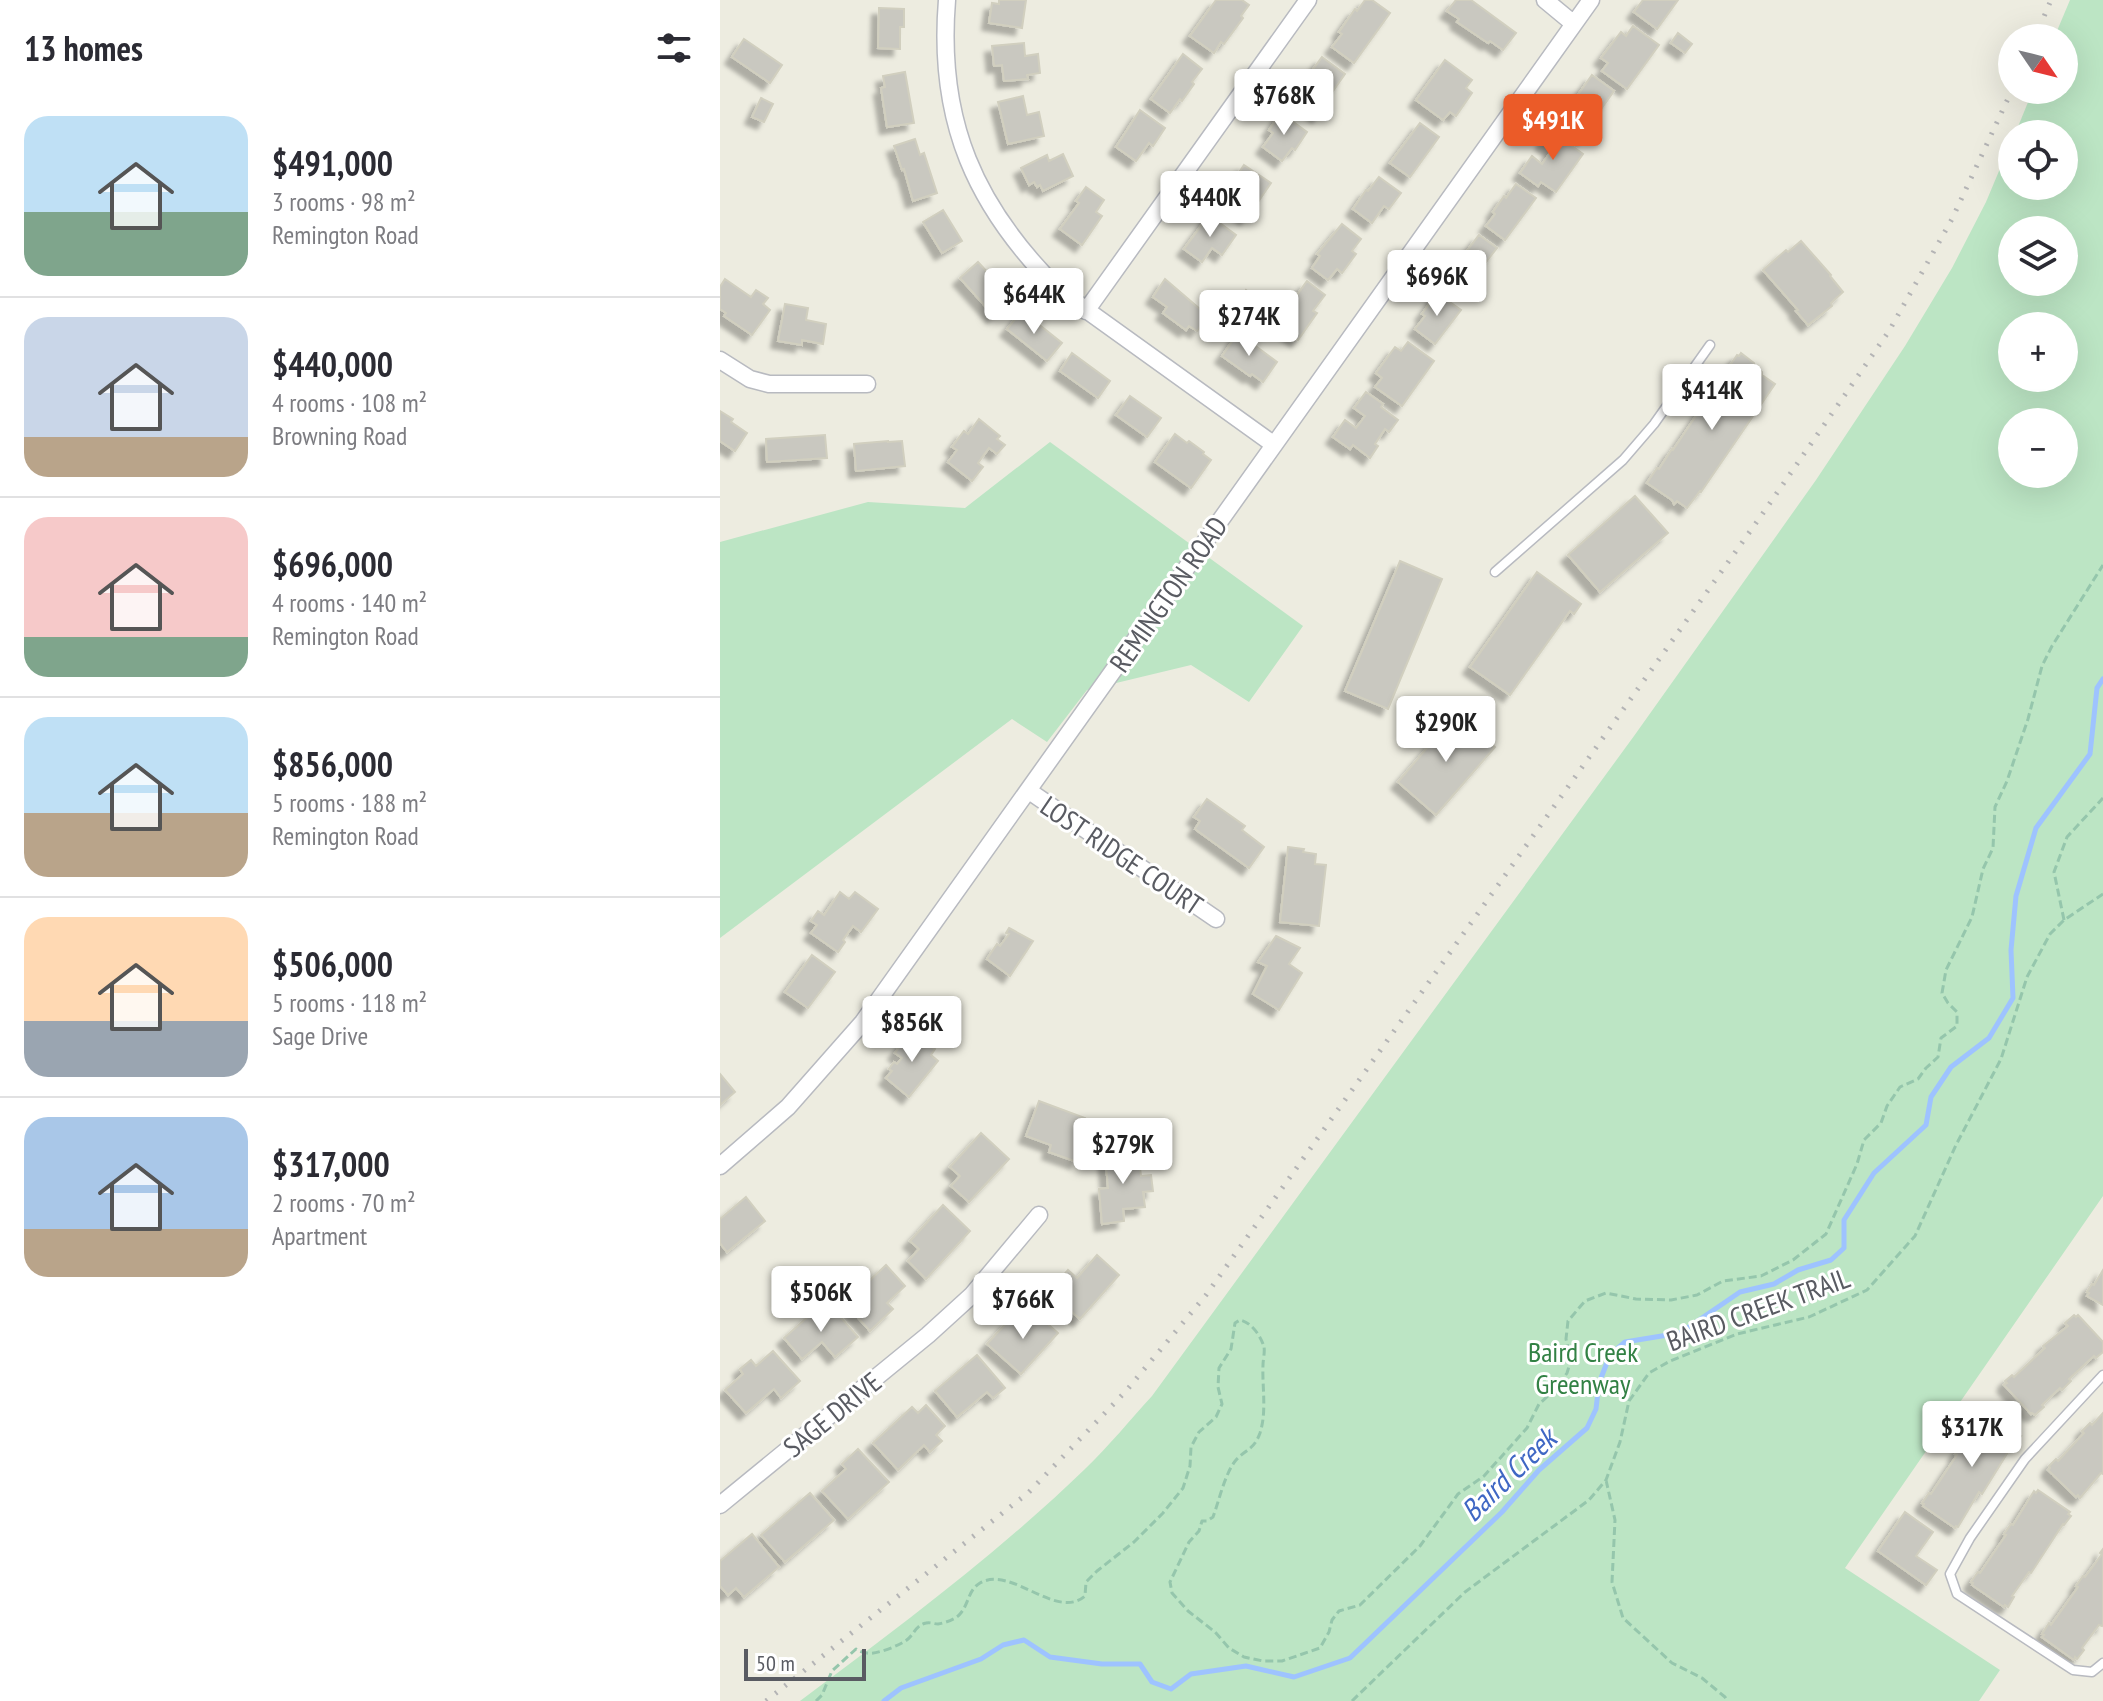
<!DOCTYPE html>
<html lang="en">
<head>
<meta charset="utf-8">
<style>
	body { margin:0; font-family:"PT Sans Narrow",sans-serif; background:#f7f7f7; color:#2b2b33; height:100vh; display:flex; flex-direction:column; font-size:30px; white-space:nowrap }
	* { box-sizing:border-box; margin:0 }
	p { font-size:26px; color:#7c7c81 }
	.icon { flex:none; width:44px; height:44px; fill:none; stroke:currentColor; stroke-width:2; stroke-linecap:round; stroke-linejoin:round }
	.map { position:relative; flex:1; overflow:hidden }
	.drawer { display:flex; flex-direction:column; background:#fff; width:720px }
	.drawer>* { flex:none }
	.needle { width:52px; rotate:125deg }
	.controls { position:absolute; left:1278px; top:24px; display:grid; gap:16px }
	.controls a { display:grid; place-items:center; width:80px; height:80px; border-radius:50%; background:#fff; box-shadow:0 8px 32px #0002; font-size:40px }
	.scale { position:absolute; left:24px; bottom:20px; width:122px; box-sizing:border-box; padding-left:8px; border:4px solid #595b62; border-top:0; font-size:22px; line-height:28px; white-space:nowrap; color:#595b62; -webkit-text-stroke:6px #fff; paint-order:stroke }
	.price { position:absolute; translate:-50% -68px; padding:0 18px; border-radius:8px; background:#fff; color:#222; font-size:26px; line-height:52px; filter:drop-shadow(0 2px 4px #0008) }
	.price::after { content:''; position:absolute; left:50%; top:48px; width:24px; height:18px; margin-left:-12px; background:inherit; clip-path:polygon(0 0,100% 0,50% 100%) }
	.price.active { background:#eb5b28; color:#fff }
	ul { padding:0; list-style:none }
	li { display:flex; align-items:center; gap:24px; height:200px; padding:0 24px }
	li+li { border-top:2px solid #e1e1e2 }
	li span { display:grid; place-items:center; flex:none; width:224px; height:160px; border-radius:24px; color:#555 }
	li>.icon { margin-inline-start:auto }
	span .icon { width:96px; height:96px; fill:#fffc; stroke-width:1 }
	li b { font-size:34px }
	h2 { display:flex; justify-content:space-between; align-items:center; height:96px; padding:0 24px; font-size:34px }
	main { display:flex; flex:1; min-height:0 }
	.map>svg:first-child { display:block }
	.green { fill:#bce5c4; fill-rule:evenodd }
	.lines { fill:none; stroke-linecap:round; stroke-linejoin:round }
	.stream { stroke:#9ec3ff; stroke-width:5 }
	.building { fill:#c9c8c0; stroke:#d1cfbf; stroke-width:2; filter:url(#shadow) }
	.lane-casing { stroke:#b8bac0; stroke-width:11 }
	.street-casing { stroke:#b8bac0; stroke-width:19 }
	.path { stroke:#95c6ac; stroke-width:3; stroke-dasharray:8 4; stroke-linecap:butt }
	.lane { stroke:#fff; stroke-width:8 }
	.street { stroke:#fff; stroke-width:16 }
	.rail { stroke:#b4b4b5; stroke-width:5; stroke-dasharray:2 10; stroke-linecap:butt }
	.labels { text-anchor:middle; dominant-baseline:central; stroke-width:6; stroke-linejoin:round; paint-order:stroke }
	.street-label { font-size:28px; fill:#595b62; stroke:#fff }
	.park-label { font-size:28px; fill:#328144; stroke:#fff }
	.water-label { font-size:30px; font-style:italic; fill:#3f67c4; stroke:#fff }
</style>
</head>
<body>
<main>
<section class="drawer">
<h2>13 homes<svg class="icon" aria-label="filters" viewBox="0 0 24 24"><path d="M4 7h16M4 17h16"/><circle cx="9" cy="7" r="2"/><circle cx="15" cy="17" r="2"/></svg></h2>
<ul>
<li><span style="background:linear-gradient(#bfe0f5 60%,#7fa58c 0)"><svg class="icon" aria-label="home" viewBox="0 0 24 24"><path d="M3 11l9-7 9 7M6 9v11h12V9"/></svg></span><div><b>$491,000</b><p>3 rooms · 98 m²</p><p>Remington Road</p></div></li>
<li><span style="background:linear-gradient(#c9d6e8 75%,#b9a48a 0)"><svg class="icon" aria-label="home" viewBox="0 0 24 24"><path d="M3 11l9-7 9 7M6 9v11h12V9"/></svg></span><div><b>$440,000</b><p>4 rooms · 108 m²</p><p>Browning Road</p></div></li>
<li><span style="background:linear-gradient(#f6c9c9 75%,#7fa58c 0)"><svg class="icon" aria-label="home" viewBox="0 0 24 24"><path d="M3 11l9-7 9 7M6 9v11h12V9"/></svg></span><div><b>$696,000</b><p>4 rooms · 140 m²</p><p>Remington Road</p></div></li>
<li><span style="background:linear-gradient(#bfe0f5 60%,#b9a48a 0)"><svg class="icon" aria-label="home" viewBox="0 0 24 24"><path d="M3 11l9-7 9 7M6 9v11h12V9"/></svg></span><div><b>$856,000</b><p>5 rooms · 188 m²</p><p>Remington Road</p></div></li>
<li><span style="background:linear-gradient(#ffd9b3 65%,#9aa5b1 0)"><svg class="icon" aria-label="home" viewBox="0 0 24 24"><path d="M3 11l9-7 9 7M6 9v11h12V9"/></svg></span><div><b>$506,000</b><p>5 rooms · 118 m²</p><p>Sage Drive</p></div></li>
<li><span style="background:linear-gradient(#a9c7e8 70%,#b9a48a 0)"><svg class="icon" aria-label="home" viewBox="0 0 24 24"><path d="M3 11l9-7 9 7M6 9v11h12V9"/></svg></span><div><b>$317,000</b><p>2 rooms · 70 m²</p><p>Apartment</p></div></li>
</ul>
</section>
<div class="map">
<svg width="1383" height="1701" viewBox="0 0 1383 1701">
	<defs>
		<filter id="shadow"><feDropShadow dx="-7" dy="7" stdDeviation="2" flood-color="#0004"/></filter>
	</defs>
	<rect width="100%" height="100%" fill="#edece0"/>
	<!-- green -->
	<path class="green" d="M1350,0H1383V1196L1125,1568L1280,1670L1259,1701H80C178,1628 277,1554 365,1469C389,1446 410,1420 432,1396L914,736L1096,480L1185,346L1232,268L1266,202L1292,140V186H1344V134H1295L1313,90H1344V38H1334ZM1292,230H1344V282H1292ZM1292,326H1344V378H1292ZM1292,422H1344V474H1292Z
		M330,442L583,626L529,702L471,665L367,690L327,742L292,719L0,938V542L148,502L245,508Z"/>
	<g class="lines">
		<!-- stream -->
		<path class="stream" d="M164,1701L181,1688L261,1659L283,1645L304,1640L330,1657L382,1664H420L432,1682L451,1689L471,1674L526,1666L574,1677L630,1658L782,1512L819,1470L867,1428L876,1409L879,1383L890,1355L905,1342L960,1333L1020,1292L1054,1284L1078,1270L1111,1260L1124,1248V1220L1154,1173L1206,1125L1211,1097L1231,1067L1269,1038L1293,998L1291,950L1296,896L1316,828L1370,754L1377,688L1383,679"/>
	</g>
	<!-- building -->
	<path class="building" d="M279,0H306L302,28L269,23L272,3L279,4Z
		M496,0H522L529,5L521,16L523,18L504,44L501,42L494,53L470,36Z
		M645,0H652L670,13L634,63L612,47L622,34L619,32L635,9L637,11Z
		M736,0H751L796,33L783,50L770,41L768,43L737,22L739,19L727,11Z
		M923,0H958L937,29L914,12Z
		M159,8L184,9V27H180V49L158,48Z
		M913,26L939,45L907,89L882,71L888,63L881,58L901,32L906,36Z
		M958,33L972,44L965,53L951,43Z
		M24,39L62,65L50,83L12,57Z
		M304,43L305,56L318,54L320,73L307,75L308,79L284,81L282,65L274,66L272,46Z
		M463,54L482,69L472,82L474,84L462,101L460,99L450,113L431,99Z
		M602,57L625,74L604,104L606,106L599,116L575,99L581,92L578,90Z
		M725,60L752,80L746,88L752,93L736,116L730,112L723,120L696,100Z
		M185,72L194,123L167,127L161,88L165,87L163,76Z
		M872,75L894,91L874,119L876,121L863,139L843,125L854,109L850,106Z
		M303,96L307,115L319,112L324,136L288,144L278,102Z
		M41,98L53,104L44,122L32,117Z
		M420,110L445,128L433,146L429,143L416,161L396,147Z
		M561,113L587,132L575,150L572,148L562,161L543,147L553,133L549,130Z
		M700,123L719,137L690,177L670,163Z
		M833,127L851,140L848,143L863,154L836,192L821,182L818,186L800,173L812,156L822,164L832,150L822,143Z
		M195,139L200,155L204,153L217,193L193,201L184,169L182,170L174,146Z
		M343,154L353,176L323,191L320,185L317,187L314,182L309,185L301,168L327,155L329,161Z
		M524,165L551,183L527,218L508,205L517,187L512,183Z
		M659,177L681,193L669,209L664,206L652,223L633,209L646,190L648,191Z
		M796,184L816,198L785,240L766,226L775,214L773,212L784,196L786,198Z
		M366,187L384,200L376,212L382,216L362,245L340,229L359,203L356,201Z
		M223,210L242,241L222,253L203,222Z
		M489,215L516,235L502,255L492,248L482,262L464,249Z
		M622,224L641,239L632,251L636,254L622,273L617,269L608,280L592,268L600,256L597,254Z
		M759,235L777,248L744,290L727,277Z
		M1081,241L1111,275L1110,276L1123,292L1111,303L1112,306L1088,325L1076,311L1078,310L1043,270L1066,250L1068,252Z
		M258,262L292,299L274,316L240,278Z
		M5,279L31,297L36,290L48,298L43,304L50,310L32,335L4,316L6,313L0,309V287Z
		M445,279L488,316L477,331L469,326L466,330L443,313L447,307L433,297Z
		M587,281L605,295L593,311L597,313L578,340L556,324Z
		M526,290L539,300L531,312L518,302Z
		M717,293L741,310L715,344L695,329L705,316L702,314Z
		M65,304L88,308L86,320L106,324L103,344L82,340V345L58,341Z
		M302,311L342,343L327,361L287,329Z
		M518,333L557,362L543,382L532,374L530,376L502,356Z
		M688,342L714,361L682,406L655,387L662,378L656,373L675,347L681,351Z
		M352,353L390,381L378,398L340,371Z
		M1021,353L1034,363L1035,367L1042,372V375L1055,384L981,492L980,491L967,508L957,501L954,504L952,500L927,483L937,468L939,469L952,449L953,450L1017,355L1019,356Z
		M646,392L663,404L661,407L678,420L669,432L665,429L655,444L658,446L650,458L633,445L630,449L613,437L625,420L636,428L645,416L634,408Z
		M410,396L441,418L427,437L396,415Z
		M0,411L13,419L11,422L27,433L15,451L0,441Z
		M259,419L280,436L277,439L285,445L277,454L269,448L258,463L263,467L252,481L228,462L237,450L232,447L244,431L248,434Z
		M455,434L467,443L469,441L484,452L483,454L491,460L471,488L435,462Z
		M105,435L107,458L47,462L46,439Z
		M168,441V442L182,441L185,466L136,471L134,444Z
		M915,496L948,533L880,592L848,555Z
		M680,561L722,579L668,709L625,691Z
		M817,572L861,604L854,614L850,611L790,695L750,667Z
		M736,714L775,747L716,815L678,782Z
		M487,799L525,826L522,830L544,847L529,868L475,829L480,821L474,817Z
		M568,847L584,849L583,852L596,854L595,864L606,865L599,926L560,922Z
		M120,892L129,899L135,892L158,909L141,932L133,926L123,940L125,942L118,952L91,933L97,925L91,921L98,911L104,915Z
		M289,928L313,941L290,976L267,959L277,944L280,946L289,934L286,933Z
		M556,936L580,948L569,964L582,973L559,1010L533,994L547,966L538,962Z
		M92,955L115,972L88,1008L65,992Z
		M190,1032L215,1049L211,1055L218,1061L189,1097L166,1078L172,1071L169,1069L174,1062L177,1064L182,1058L175,1053Z
		M0,1074L15,1092L0,1105Z
		M319,1101L365,1118L359,1135L366,1137L357,1162L329,1152L331,1145L306,1136Z
		M261,1133L289,1159L249,1202L231,1186L240,1176L230,1167Z
		M418,1151L421,1176L431,1175L433,1191L423,1192L425,1207L403,1209L404,1221L382,1224L379,1189L388,1188L385,1154Z
		M26,1197L45,1221L7,1252L0,1243V1219Z
		M223,1205L250,1231L206,1279L188,1261L199,1249L190,1241Z
		M377,1255L399,1275L360,1319L329,1292L348,1270L357,1278Z
		M166,1265L185,1286L167,1303L173,1309L150,1331L131,1310L138,1303L132,1297Z
		M1383,1270V1305L1367,1296L1369,1293L1367,1292L1372,1284L1374,1285Z
		M99,1307L109,1319L116,1312L138,1337L115,1357L102,1342L82,1359L64,1338Z
		M312,1310L338,1333L301,1374L267,1344L289,1320L297,1327Z
		M1354,1315L1356,1317L1358,1315L1383,1342V1352L1376,1358L1374,1356L1349,1379L1351,1381L1342,1390L1340,1388L1322,1405L1324,1407L1315,1415L1312,1413L1311,1414L1284,1385L1287,1383L1285,1381L1292,1375L1294,1377L1325,1348L1323,1346L1348,1326L1345,1323Z
		M53,1351L80,1381L61,1398L54,1389L26,1413L5,1390L23,1374L20,1369L31,1360L36,1366Z
		M257,1355L285,1388L273,1398L267,1392L237,1417L215,1391Z
		M206,1405L225,1426L216,1435L222,1441L210,1452L204,1445L178,1470L153,1443L192,1407L198,1413Z
		M1268,1411L1300,1432L1298,1435L1301,1436L1295,1445L1293,1444L1262,1494L1259,1492L1238,1527L1236,1526L1235,1528L1203,1506L1204,1504L1202,1503L1209,1493L1211,1494L1237,1455L1235,1454L1242,1444L1244,1446L1264,1412L1266,1413Z
		M1383,1413V1474L1381,1473L1360,1498L1358,1495L1356,1497L1328,1470L1330,1468L1329,1466L1336,1459L1338,1461L1364,1433L1362,1431L1370,1423L1372,1425Z
		M138,1449L169,1482L128,1519L102,1491L126,1469L122,1464Z
		M1318,1490L1350,1512L1348,1514L1351,1516L1344,1525L1343,1524L1311,1573L1309,1572L1292,1596L1294,1597L1288,1607L1285,1605L1284,1607L1252,1585L1253,1583L1251,1582L1258,1572L1260,1573L1286,1535L1284,1534L1291,1524L1293,1525L1314,1491L1316,1493Z
		M90,1493L114,1520L65,1562L41,1535Z
		M1185,1512L1213,1532L1196,1556L1217,1570L1206,1585L1158,1551Z
		M32,1534L59,1567L24,1597L16,1588L8,1595L0,1586V1561Z
		M1383,1549V1624L1382,1626L1379,1625L1362,1648L1364,1650L1357,1659L1355,1657L1354,1660L1322,1637L1324,1635L1322,1634L1329,1623L1331,1625L1358,1587L1356,1586L1363,1576L1365,1577L1382,1554L1380,1553Z"/>
	<g class="lines">
		<defs>
			<path id="lane" d="M775,572L903,460L934,424L990,345
				M1383,1375L1305,1459L1250,1538L1230,1574L1237,1594L1353,1670L1372,1672L1383,1663"/>
			<path id="street" d="M227,0C217,121 255,207 340,291L553,444
				M825,0L854,24
				M366,311L588,0
				M0,360L30,379L49,384H147
				M309,791L496,919
				M0,1166L68,1107L143,1022L871,0
				M0,1505L208,1335L252,1295L319,1215"/>
		</defs>
		<!-- lane casing -->
		<use href="#lane" class="lane-casing"/>
		<!-- street casing -->
		<use href="#street" class="street-casing"/>
		<!-- path -->
		<path class="path" d="M1344,920L1334,872L1347,837L1383,798
			M886,1480L895,1520L892,1582L903,1618L952,1663L982,1678L1005,1697L1007,1701
			M96,1701L102,1695L112,1671L136,1649C139,1651 143,1653 147,1653C156,1655 181,1645 188,1639C194,1634 196,1625 206,1623C210,1622 214,1624 218,1624C225,1623 236,1619 240,1614C249,1604 248,1590 260,1583C292,1565 336,1621 365,1596L366,1582L377,1571L414,1542L443,1513L463,1488L470,1466L471,1447L479,1432L496,1417L502,1404L498,1387L499,1368L511,1349L515,1323L520,1320C531,1322 541,1336 544,1347C545,1352 543,1360 543,1365C542,1387 547,1411 540,1433C534,1450 526,1449 516,1460C505,1473 499,1501 493,1517L487,1521H482L479,1531L469,1542L450,1582L452,1593L468,1611L495,1632L509,1648L524,1657L543,1661H562L600,1648L609,1632L612,1620L619,1611L640,1605L700,1546L738,1494L764,1476L807,1428L819,1404L837,1388L847,1373L851,1360L846,1339L848,1321L865,1301L886,1293L916,1299L951,1300L977,1295L1003,1281L1041,1276L1073,1260L1106,1234L1137,1164L1144,1140L1161,1123L1167,1106L1180,1087L1198,1079L1206,1068L1218,1057L1221,1038L1237,1026V1012L1228,1003L1222,993L1226,970L1252,917L1263,869L1273,848L1275,807L1287,781L1308,719L1322,666L1332,646L1383,565
			M632,1701L745,1592L869,1500L886,1480L900,1442L909,1401L929,1373L950,1361L1017,1334L1089,1317L1147,1290L1195,1236L1236,1145L1281,1059L1307,977L1330,934L1344,920L1383,894"/>
		<!-- lane -->
		<use href="#lane" class="lane"/>
		<!-- street -->
		<use href="#street" class="street"/>
		<!-- rail -->
		<path class="rail" d="M1315,38L1331,0
			M46,1701L309,1492L406,1391L486,1295L1041,516L1169,331L1232,219L1292,90"/>
	</g>
	<g class="labels">
		<!-- street labels -->
		<g class="street-label">
			<text transform="translate(448 594) rotate(-55)">REMINGTON ROAD</text>
			<text transform="translate(402 855) rotate(34)">LOST RIDGE COURT</text>
			<text transform="translate(1038 1309) rotate(-20)">BAIRD CREEK TRAIL</text>
			<text transform="translate(112 1414) rotate(-39)">SAGE DRIVE</text>
		</g>
		<!-- park labels -->
		<g class="park-label">
			<text x="863" y="1351">Baird Creek<tspan x="863" dy="32">Greenway</tspan></text>
		</g>
		<!-- water labels -->
		<g class="water-label">
			<text transform="translate(788 1474) rotate(-44)">Baird Creek</text>
		</g>
	</g>
</svg>
<div class="controls">
<a><svg class="needle" viewBox="-14 -14 28 28"><path d="M0-13l5 13h-10z" fill="#e53935"/><path d="M0 13l5-13h-10z" fill="#7c7c81"/></svg></a>
<a><svg class="icon" aria-label="locate" viewBox="0 0 24 24"><circle cx="12" cy="12" r="6"/><path d="M12 2v4M12 18v4M2 12h4M18 12h4"/></svg></a>
<a><svg class="icon" aria-label="layers" viewBox="0 0 24 24"><path d="M12 4l9 5-9 5-9-5zM3 14l9 5 9-5"/></svg></a>
<a>+</a>
<a>−</a>
</div>
<div class="scale">50 m</div>
<b class="price" style="left:564px;top:137px">$768K</b>
<b class="price active" style="left:833px;top:162px">$491K</b>
<b class="price" style="left:490px;top:239px">$440K</b>
<b class="price" style="left:717px;top:318px">$696K</b>
<b class="price" style="left:314px;top:336px">$644K</b>
<b class="price" style="left:529px;top:358px">$274K</b>
<b class="price" style="left:992px;top:432px">$414K</b>
<b class="price" style="left:726px;top:764px">$290K</b>
<b class="price" style="left:192px;top:1064px">$856K</b>
<b class="price" style="left:403px;top:1186px">$279K</b>
<b class="price" style="left:101px;top:1334px">$506K</b>
<b class="price" style="left:303px;top:1341px">$766K</b>
<b class="price" style="left:1252px;top:1469px">$317K</b>
</div>
</main>
</body>
</html>
